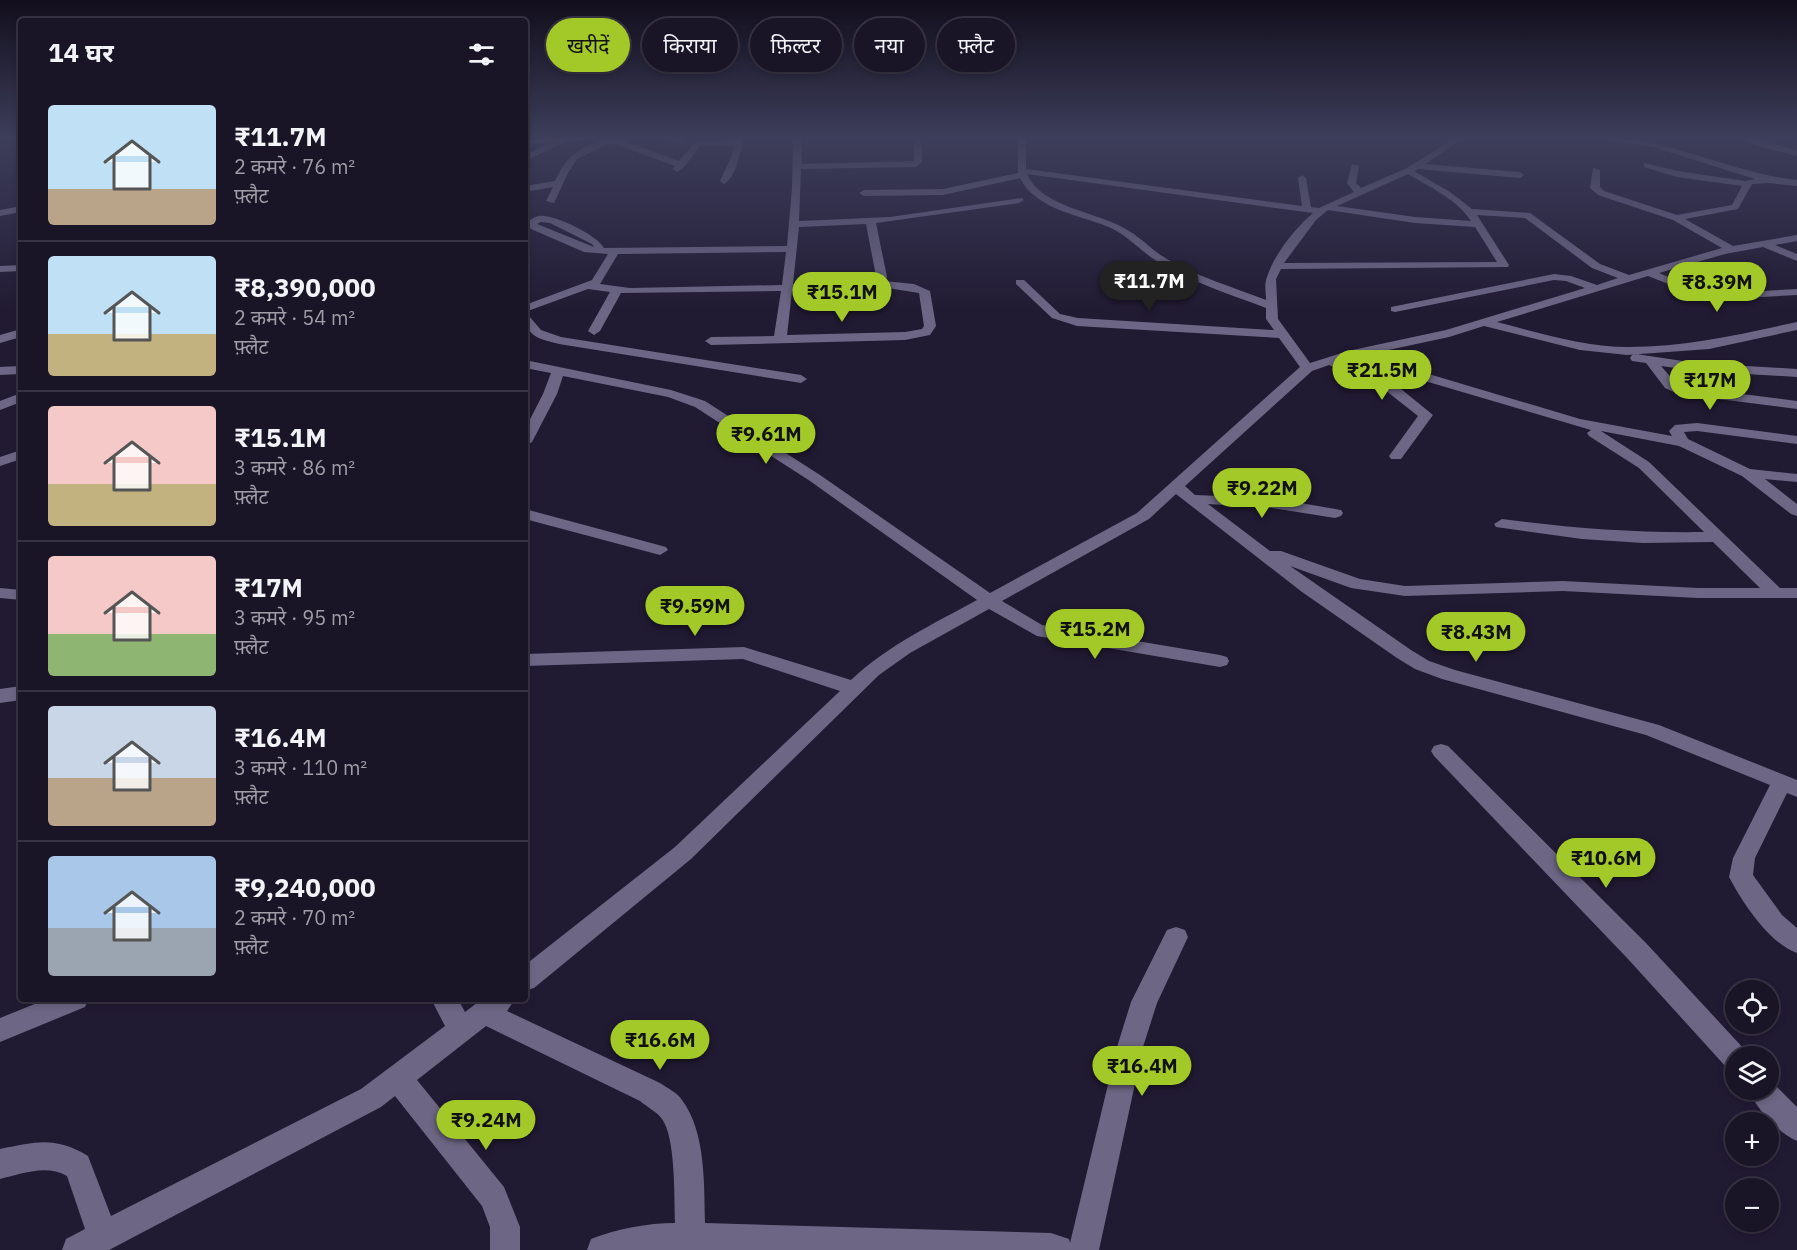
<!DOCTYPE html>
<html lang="hi">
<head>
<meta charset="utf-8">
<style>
	body { margin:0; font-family:"IBM Plex Sans","Noto Sans Devanagari",sans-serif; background:#221d2e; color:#f1f3f6; height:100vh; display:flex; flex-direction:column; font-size:22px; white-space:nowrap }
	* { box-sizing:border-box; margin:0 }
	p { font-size:20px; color:#9f9ea7 }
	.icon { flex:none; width:33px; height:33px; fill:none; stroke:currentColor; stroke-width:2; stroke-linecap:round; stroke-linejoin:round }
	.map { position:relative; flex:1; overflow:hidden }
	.details { position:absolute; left:18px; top:18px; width:510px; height:984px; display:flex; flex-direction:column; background:#191426; border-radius:6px; box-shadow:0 3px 9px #0003,0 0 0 2px #373343 }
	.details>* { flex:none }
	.hud { position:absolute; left:546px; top:18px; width:570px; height:54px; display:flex; gap:12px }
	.tools { position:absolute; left:1725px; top:980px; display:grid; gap:12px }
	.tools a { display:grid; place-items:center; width:54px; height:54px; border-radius:50%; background:#191426; box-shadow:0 3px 9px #0003,0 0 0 2px #373343; font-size:30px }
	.price { position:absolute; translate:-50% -51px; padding:0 14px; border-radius:21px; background:#a2c928; color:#111; font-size:20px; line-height:39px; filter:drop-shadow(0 2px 3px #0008) }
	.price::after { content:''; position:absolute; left:50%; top:36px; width:18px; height:14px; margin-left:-9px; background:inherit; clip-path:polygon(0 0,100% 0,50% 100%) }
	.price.current { background:#222; color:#fff }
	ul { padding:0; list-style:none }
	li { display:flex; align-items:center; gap:18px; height:150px; padding:0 30px }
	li+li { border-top:2px solid #373343 }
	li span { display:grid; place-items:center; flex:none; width:168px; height:120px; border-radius:6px; color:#555 }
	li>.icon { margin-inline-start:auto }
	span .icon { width:72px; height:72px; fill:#fffc; stroke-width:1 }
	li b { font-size:26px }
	h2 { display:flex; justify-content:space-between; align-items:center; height:72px; padding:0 30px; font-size:26px }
	.tag { padding:0 21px; border-radius:27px; background:#191426; box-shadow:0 3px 9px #0003,0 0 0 2px #373343; font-size:21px; line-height:54px }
	.tag.current { background:#a2c928; color:#111 }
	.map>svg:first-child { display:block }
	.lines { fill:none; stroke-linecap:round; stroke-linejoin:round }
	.minor { fill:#6d6785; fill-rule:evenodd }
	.major { fill:#c28778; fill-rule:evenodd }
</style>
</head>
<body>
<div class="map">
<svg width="1797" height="1250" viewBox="0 0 1797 1250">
	<rect width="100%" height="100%" fill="#211a33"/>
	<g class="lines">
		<!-- minor -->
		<path class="minor" d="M562,138L569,140L525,161V155Z
			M613,138H624L621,140L679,161L695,142L734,141L735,138H743C741,152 736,177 724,184L720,181L732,155L734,146H700L684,167L677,172L673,169L675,166L613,143L606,145L577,159L568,173L554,203L546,201L553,187L525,192V186L555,181C569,151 583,146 613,138Z
			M660,138H676L686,141L682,143Z
			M793,138H801L802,164L914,161V143L918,141L922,143V162L916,167L801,169L799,221L890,217L1022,198L1024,200L1019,203L876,223L887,277L884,281L914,284L930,291L936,326L930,335L905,340L711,345L705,341L711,337L774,336L781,291L621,293L600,331L594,335L588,331L610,292L588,289L525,312V305L592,280L608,254L584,252L531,229L526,223C530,220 534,217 539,216C554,214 597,235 604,248L787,246L792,188ZM541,222L550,223L592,244L594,247L537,224ZM866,224L876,276L872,280L793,284L799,227ZM786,252L782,285L630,288L600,284L618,254ZM875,286L919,293L924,326L922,329L905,332L787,335L792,291Z
			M1018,138H1026V169L1302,206L1298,178L1302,175L1306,178L1311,207L1319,208L1354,192L1347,183L1352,164L1359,166L1356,183L1361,188L1405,169L1455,138H1464L1425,164L1520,172L1524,175L1520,178L1418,169L1414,171L1450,192L1472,209L1530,213L1600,264L1629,275L1722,248L1673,220L1598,195L1590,188L1593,168L1600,170V187L1604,191L1677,215L1732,205L1742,186L1677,177L1644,167V163L1678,171L1745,181L1755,179L1653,147L1608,140L1604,138C1671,138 1731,173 1797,180V186L1769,183L1752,184L1738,209L1685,219L1733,246L1797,235V241L1775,245L1797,254V261L1763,247L1725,254L1659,273L1710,294L1797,289V295L1709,300L1648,276L1497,322C1539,333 1584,347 1628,347C1686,347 1741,334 1797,322V330L1709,349L1627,355L1580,350L1484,326L1449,337L1365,355L1580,419L1672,436L1669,431L1675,425L1697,423L1797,436V444L1697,431L1684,432L1688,439L1750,469L1797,474V482L1765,479L1797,504V516L1791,514L1742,476L1679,446L1601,431L1649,462L1780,588H1797V598H1698L1563,591L1405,596L1351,588L1290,566L1411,650L1429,661L1455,670L1659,725L1797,780V797L1787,793L1755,858L1753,875L1782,915L1797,928V953C1770,944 1742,902 1729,877L1733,858L1770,785L1646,735L1442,679L1415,669L1397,658L1302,592L1176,494L1149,519L1002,601L1042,625L1220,655L1227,657L1229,661L1227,665L1220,667L1037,636L989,609L910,653L879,675L691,859L534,988L525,991V965L675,847L840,691L743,659L525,666V654L744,647L851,680C887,646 933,624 977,600L810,481L695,407L668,397L563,376L557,394L532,442L525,446V429L543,394L551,373L525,368V360L671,390L705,401L820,475L990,593L1137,513L1300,367L1279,338L1077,326L1052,318L1016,284V280H1024L1060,314L1078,318L1274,330L1266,319V308C1230,294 1193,283 1160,263C1144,254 1131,239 1115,230C1085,215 1037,212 1020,178L943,195L864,196L859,193L864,190L943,189L1018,173ZM1027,174L1313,213C1295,228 1274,255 1267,277C1264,284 1266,293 1266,300C1233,287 1198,277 1167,259C1151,250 1139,235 1122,227C1095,212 1040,206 1027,174ZM1408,174C1429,187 1457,199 1471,221L1415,217L1337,206ZM1328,210L1415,223L1475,227L1497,262L1284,263L1316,220ZM1477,215L1525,218L1592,268L1618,278L1597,285L1571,276L1554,274L1391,307V311L1395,312L1554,280L1566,281L1585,288L1446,330L1348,351L1310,363L1278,319L1276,279L1281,269L1508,267L1509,265ZM1350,359L1591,430L1587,433L1589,436L1639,468L1704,532C1635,533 1570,528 1502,519L1494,524L1496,527L1582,539L1643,543L1713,542L1760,588H1698L1563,581L1405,586L1360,579L1281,551H1270L1208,504L1272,508L1335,518L1341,516L1343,513L1341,510L1272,498L1195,495L1185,486L1312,371L1329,365L1385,390L1418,416L1389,456L1391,459H1401L1433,415L1395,384L1341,361Z
			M1742,138H1752L1797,150V156L1754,145Z
			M21,206V212L0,216V210Z
			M21,265V271L0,272V266Z
			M525,314L529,316L541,330L561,337L801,375L807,379L801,383L559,344C540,339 525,337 525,314Z
			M21,329V337L0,343V335Z
			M1636,354L1696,363L1797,369V377L1696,371L1661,366L1675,382L1686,387L1797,401V409L1678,394L1665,388L1646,363L1632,361L1630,358L1632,355Z
			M21,366V374L0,375V367Z
			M21,393V402L0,410V401Z
			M21,450V459L0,466V457Z
			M525,509L666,547L668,550L660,555L525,519Z
			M0,588L21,590V600L0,598Z
			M21,686V700L0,703V689Z
			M1441,744L1448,746L1646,943L1745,1050L1748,1056H1736V1071L1727,1068L1628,959L1434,756L1431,751L1434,746Z
			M1176,927L1185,930L1188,937L1157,1003L1143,1047L1099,1250H587L591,1239C616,1229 648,1223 675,1223C674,1199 676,1138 662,1119C657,1112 647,1107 640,1101L486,1026L417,1080L504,1187L520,1227V1250H490V1227L482,1206L395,1096L381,1107L109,1250H62L66,1239L85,1229L67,1176C46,1164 22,1174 0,1179V1149C37,1142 54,1136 88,1156L111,1216L361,1089L445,1026L431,999H458L465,1012L482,999H515L507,1011L660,1083C667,1088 677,1092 682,1100C706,1132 704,1185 705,1223L1051,1233L1069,1239L1070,1243L1117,1047L1131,1002L1167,930Z
			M47,999H89L85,1007L0,1042V1018Z
			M1768,1078L1797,1107V1141C1778,1133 1756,1108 1748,1089H1768Z"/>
		<!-- major -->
		<path class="major" d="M555,138H587L583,140L525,144V140Z"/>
	</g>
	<!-- sky -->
	<linearGradient id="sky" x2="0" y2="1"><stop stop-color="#120e1c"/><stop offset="0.44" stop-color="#3d3e5b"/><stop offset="1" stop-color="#3d3e5b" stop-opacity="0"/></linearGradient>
	<rect width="1797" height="313" fill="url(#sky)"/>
</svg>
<div class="tools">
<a><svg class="icon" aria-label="locate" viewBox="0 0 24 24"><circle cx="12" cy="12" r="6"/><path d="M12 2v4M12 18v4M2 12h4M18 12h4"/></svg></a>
<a><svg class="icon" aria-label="layers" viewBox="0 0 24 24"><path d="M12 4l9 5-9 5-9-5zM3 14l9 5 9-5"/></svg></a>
<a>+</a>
<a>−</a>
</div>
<b class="price current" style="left:1149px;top:312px">₹11.7M</b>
<b class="price" style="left:1717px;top:313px">₹8.39M</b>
<b class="price" style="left:842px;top:323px">₹15.1M</b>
<b class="price" style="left:1382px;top:401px">₹21.5M</b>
<b class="price" style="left:1710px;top:411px">₹17M</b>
<b class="price" style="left:766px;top:465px">₹9.61M</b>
<b class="price" style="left:1262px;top:519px">₹9.22M</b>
<b class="price" style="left:695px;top:637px">₹9.59M</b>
<b class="price" style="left:1095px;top:660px">₹15.2M</b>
<b class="price" style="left:1476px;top:663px">₹8.43M</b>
<b class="price" style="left:1606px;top:889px">₹10.6M</b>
<b class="price" style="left:660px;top:1071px">₹16.6M</b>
<b class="price" style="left:1142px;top:1097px">₹16.4M</b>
<b class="price" style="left:486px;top:1151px">₹9.24M</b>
<div class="hud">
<a class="tag current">खरीदें</a>
<a class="tag">किराया</a>
<a class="tag">फ़िल्टर</a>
<a class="tag">नया</a>
<a class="tag">फ़्लैट</a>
</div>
<section class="details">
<h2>14 घर<svg class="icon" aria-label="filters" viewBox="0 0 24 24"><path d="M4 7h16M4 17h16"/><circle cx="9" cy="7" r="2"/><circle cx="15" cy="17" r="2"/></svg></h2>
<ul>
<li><span style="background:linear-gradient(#bfe0f5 70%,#b9a48a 0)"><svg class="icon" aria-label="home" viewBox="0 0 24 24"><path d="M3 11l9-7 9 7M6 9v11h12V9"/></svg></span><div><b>₹11.7M</b><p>2 कमरे · 76 m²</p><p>फ़्लैट</p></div></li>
<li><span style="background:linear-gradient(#bfe0f5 65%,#c2b280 0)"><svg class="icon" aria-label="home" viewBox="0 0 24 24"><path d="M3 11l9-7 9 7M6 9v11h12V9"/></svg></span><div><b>₹8,390,000</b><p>2 कमरे · 54 m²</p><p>फ़्लैट</p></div></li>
<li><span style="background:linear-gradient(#f6c9c9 65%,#c2b280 0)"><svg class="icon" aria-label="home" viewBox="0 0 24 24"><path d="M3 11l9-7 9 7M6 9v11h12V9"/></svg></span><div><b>₹15.1M</b><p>3 कमरे · 86 m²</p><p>फ़्लैट</p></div></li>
<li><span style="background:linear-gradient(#f6c9c9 65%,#8fb573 0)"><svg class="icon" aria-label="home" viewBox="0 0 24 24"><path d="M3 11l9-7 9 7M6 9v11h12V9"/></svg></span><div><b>₹17M</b><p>3 कमरे · 95 m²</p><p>फ़्लैट</p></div></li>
<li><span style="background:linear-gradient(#c9d6e8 60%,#b9a48a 0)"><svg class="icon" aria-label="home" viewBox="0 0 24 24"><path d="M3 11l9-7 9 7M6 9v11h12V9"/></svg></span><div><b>₹16.4M</b><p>3 कमरे · 110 m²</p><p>फ़्लैट</p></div></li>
<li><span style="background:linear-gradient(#a9c7e8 60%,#9aa5b1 0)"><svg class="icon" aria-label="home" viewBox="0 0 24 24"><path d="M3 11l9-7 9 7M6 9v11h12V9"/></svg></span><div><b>₹9,240,000</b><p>2 कमरे · 70 m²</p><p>फ़्लैट</p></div></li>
</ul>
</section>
</div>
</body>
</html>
